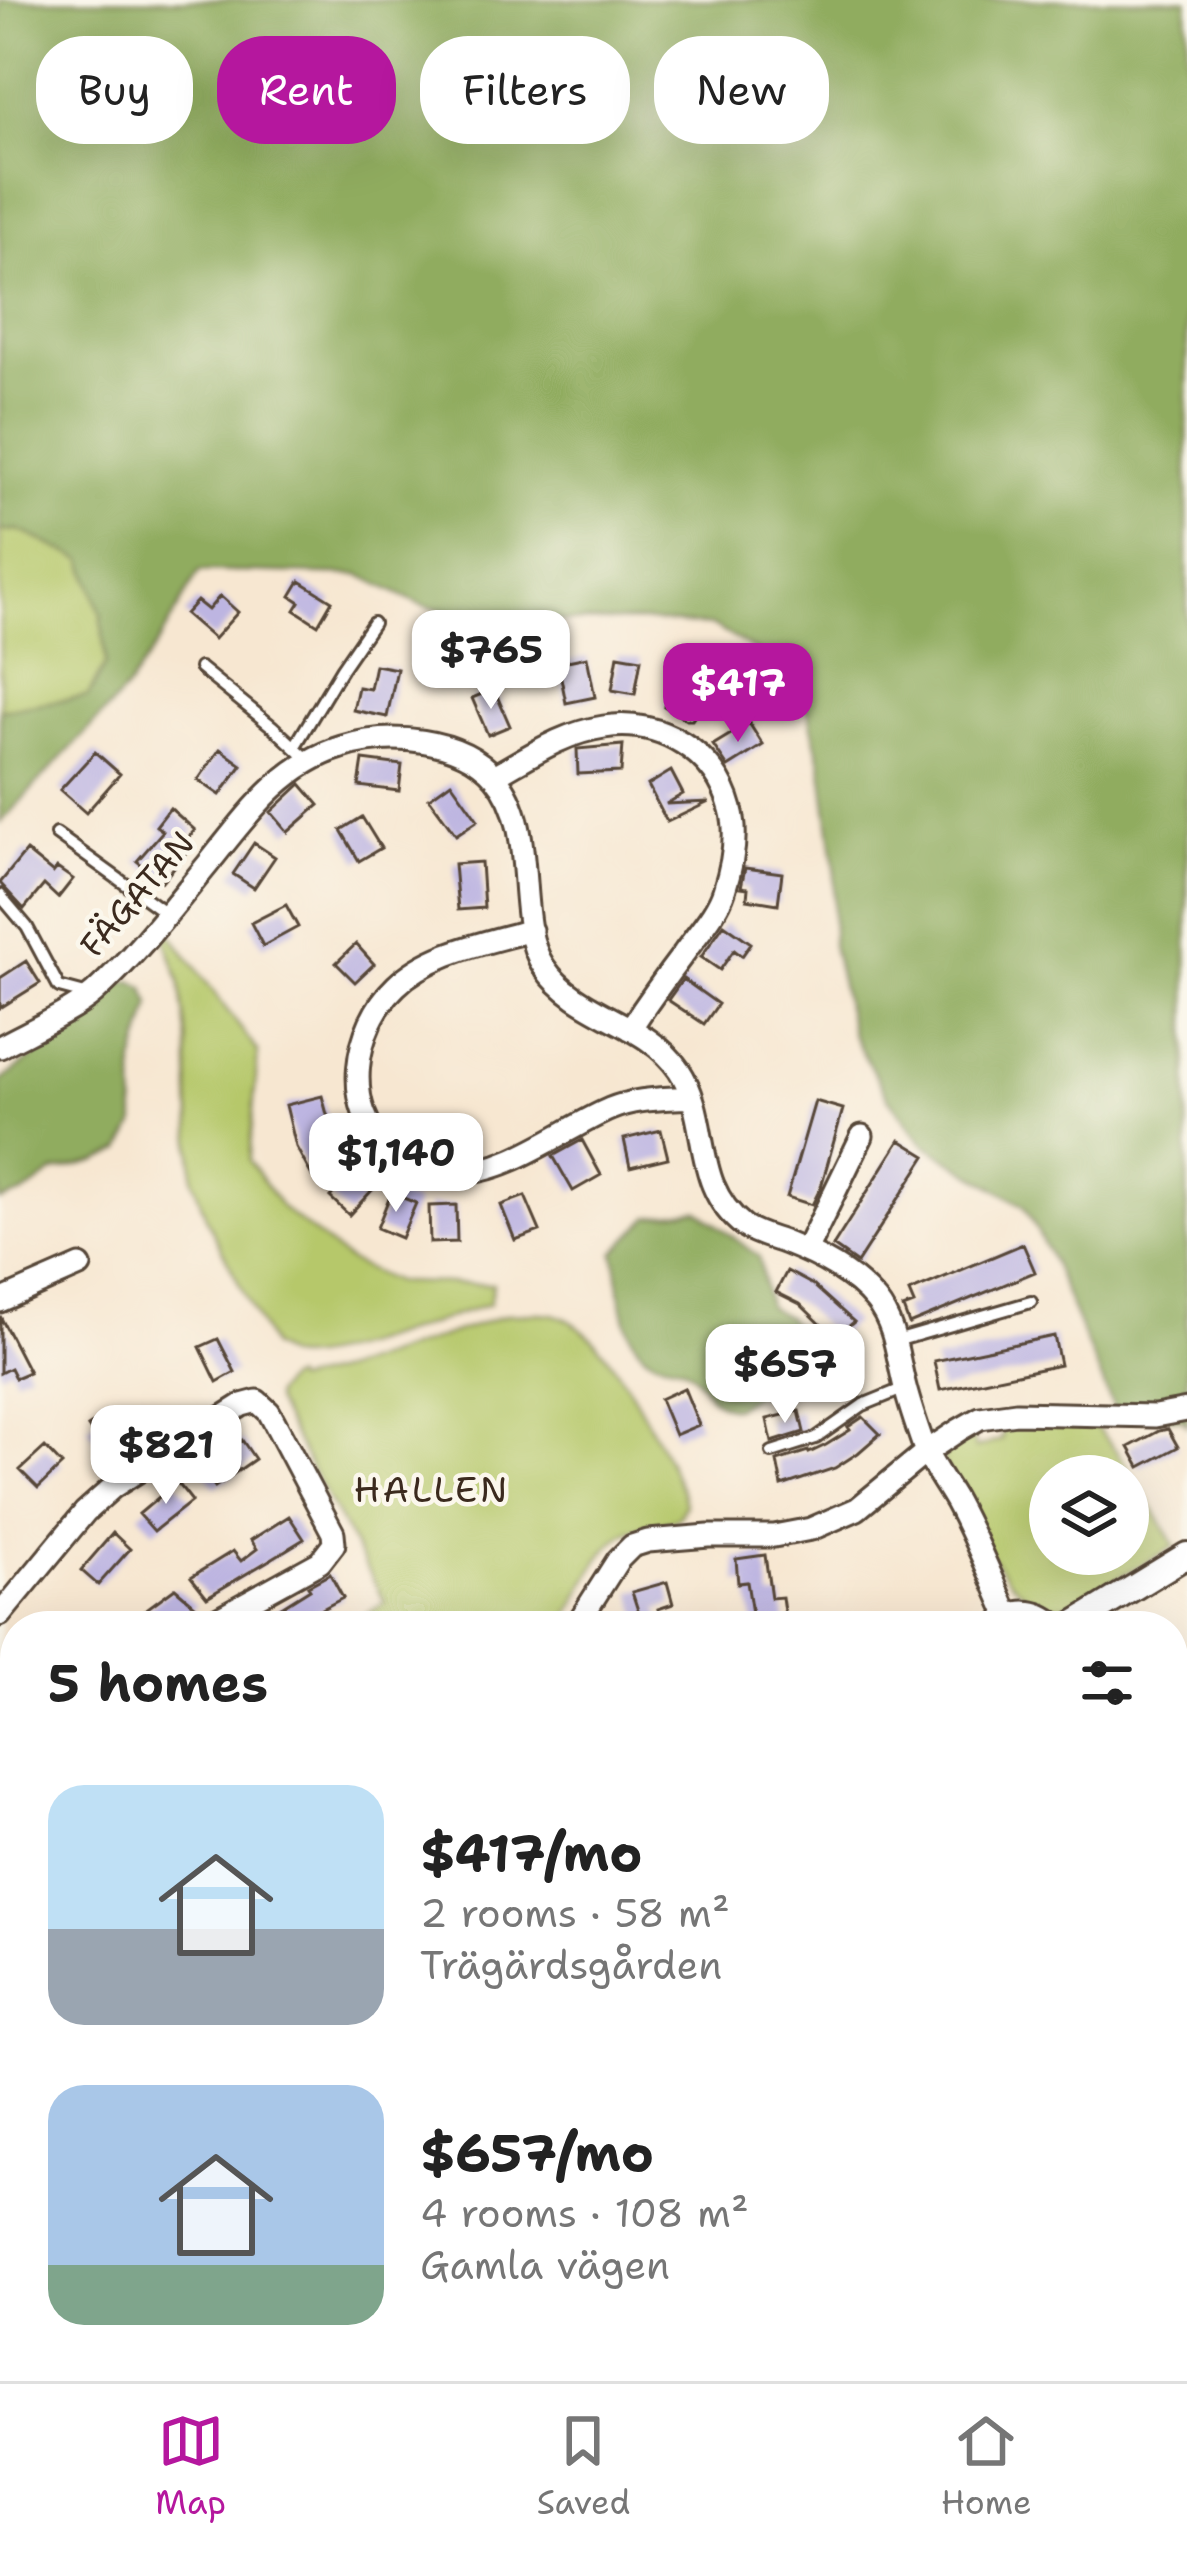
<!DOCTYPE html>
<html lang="en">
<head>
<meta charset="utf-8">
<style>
	body { margin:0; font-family:"Shantell Sans",sans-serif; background:#f6f6f6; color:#222; height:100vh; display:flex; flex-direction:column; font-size:45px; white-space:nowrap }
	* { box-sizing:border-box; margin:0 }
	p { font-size:39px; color:#767676 }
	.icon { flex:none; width:66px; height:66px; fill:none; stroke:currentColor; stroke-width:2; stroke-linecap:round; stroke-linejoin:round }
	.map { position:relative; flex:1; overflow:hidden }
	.side { position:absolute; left:0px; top:1611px; width:1188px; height:771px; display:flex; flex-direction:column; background:#fff; border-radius:48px 48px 0 0; box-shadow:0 12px 48px #0002 }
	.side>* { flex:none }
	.banner { position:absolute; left:36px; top:36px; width:1116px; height:108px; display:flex; gap:24px }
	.controls { position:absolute; left:1029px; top:1455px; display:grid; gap:24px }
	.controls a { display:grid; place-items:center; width:120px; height:120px; border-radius:50%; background:#fff; box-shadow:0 12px 48px #0002; font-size:60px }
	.price { position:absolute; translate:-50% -102px; padding:0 27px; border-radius:24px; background:#fff; color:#222; font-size:39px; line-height:78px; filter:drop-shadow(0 3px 6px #0008) }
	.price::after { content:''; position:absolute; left:50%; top:72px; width:36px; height:27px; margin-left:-18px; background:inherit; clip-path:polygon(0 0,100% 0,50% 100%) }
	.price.active { background:#b5179e; color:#fff }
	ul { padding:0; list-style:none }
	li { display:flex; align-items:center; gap:36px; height:300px; padding:0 48px }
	li span { display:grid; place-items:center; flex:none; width:336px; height:240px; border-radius:36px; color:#555 }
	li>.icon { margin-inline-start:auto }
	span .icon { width:144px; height:144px; fill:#fffc; stroke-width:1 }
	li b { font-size:51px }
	h2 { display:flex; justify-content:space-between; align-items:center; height:144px; padding:0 48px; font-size:51px }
	.pill { padding:0 42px; border-radius:48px; background:#fff; box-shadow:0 12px 48px #0002; font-size:42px; line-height:108px }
	.pill.active { background:#b5179e; color:#fff }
	.tab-bar { display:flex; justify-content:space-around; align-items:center; height:168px; border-top:3px solid #e0e0e0; background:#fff; font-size:33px; color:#767676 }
	.tab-bar a { display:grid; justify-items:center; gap:6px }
	.tab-bar .active { color:#b5179e }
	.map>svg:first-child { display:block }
	.green { fill:#b6c86b; stroke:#787944; stroke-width:3; fill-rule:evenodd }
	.forest { fill:#90ac5f; stroke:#666b3e; stroke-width:3 }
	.water { fill:#4cbac5; stroke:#447272; stroke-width:3 }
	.building { fill:#bdb5e1 }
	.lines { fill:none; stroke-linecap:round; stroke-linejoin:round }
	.service-casing { stroke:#574639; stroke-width:16 }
	.minor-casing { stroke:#574639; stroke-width:27 }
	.tertiary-casing { stroke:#574639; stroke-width:30 }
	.service { stroke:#fff; stroke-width:10 }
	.minor { stroke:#fff; stroke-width:21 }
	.tertiary { stroke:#fff; stroke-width:24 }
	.labels { text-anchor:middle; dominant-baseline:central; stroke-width:9; stroke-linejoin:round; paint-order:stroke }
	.street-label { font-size:33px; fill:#3b2a1e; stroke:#fbf7ec }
	.neighbourhood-label { font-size:36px; letter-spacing:3px; fill:#3b2a1e; stroke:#fbf7ec }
</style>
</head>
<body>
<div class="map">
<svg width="1187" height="2381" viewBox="0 0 1187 2381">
	<rect width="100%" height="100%" fill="#fbf7ec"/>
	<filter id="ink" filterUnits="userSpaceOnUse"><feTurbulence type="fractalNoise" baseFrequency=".00833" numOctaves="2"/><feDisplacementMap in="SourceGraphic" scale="24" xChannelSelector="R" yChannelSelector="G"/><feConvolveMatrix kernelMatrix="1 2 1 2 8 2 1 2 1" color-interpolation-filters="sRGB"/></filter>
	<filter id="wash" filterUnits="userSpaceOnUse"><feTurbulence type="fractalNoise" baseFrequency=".004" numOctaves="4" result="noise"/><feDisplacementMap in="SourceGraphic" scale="48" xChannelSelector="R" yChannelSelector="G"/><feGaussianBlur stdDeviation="2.7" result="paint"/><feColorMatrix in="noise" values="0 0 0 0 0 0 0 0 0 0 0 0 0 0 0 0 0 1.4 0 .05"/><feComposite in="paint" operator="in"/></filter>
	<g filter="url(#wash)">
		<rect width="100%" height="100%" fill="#f7e7d1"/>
		<!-- green -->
		<path class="green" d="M19,530L83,559L101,614L106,664L88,696L0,710V531Z
			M168,930L258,1052L249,1161L282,1208L349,1261L395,1282L493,1284L489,1304C451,1316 319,1366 288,1357C282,1355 277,1350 271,1347L207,1220L193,1180L188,1044L180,981L164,935Z
			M508,1314C523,1314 541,1311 556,1315C609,1328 659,1444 682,1491L685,1504L679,1517C662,1526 648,1522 632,1530C595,1546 583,1594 563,1626H349L385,1602L274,1401V1394L286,1380L292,1378L295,1382L348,1369Z
			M1006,1418C1029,1419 1070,1416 1090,1424C1112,1434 1160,1521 1175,1546C1151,1560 1126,1573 1101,1587C1091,1593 1079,1602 1068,1605C1007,1618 967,1510 944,1467C940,1443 952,1443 970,1432L976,1448L1001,1440ZM1050,1476H1128V1554H1050Z"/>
		<!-- forest -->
		<path class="forest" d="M0,0H1187V1425L1183,1420L1114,1409L1048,1252L1024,1206L924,1144L888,1098L852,1034L832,945L835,869L821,762L808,711L766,657L713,626L648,621L493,622L421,605L360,575L199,571L160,640L126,690L0,823V710L88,696L106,664L101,614L83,560L19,530L0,531Z
			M132,981L144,987L151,1004L134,1063L135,1124L122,1150L95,1162L54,1172L25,1193L0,1201V1082L41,1051L114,983Z
			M698,1210L759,1257L768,1307L787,1317L800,1336L799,1352L788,1372L734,1408C704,1404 707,1381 685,1368C675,1361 659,1364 649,1357C619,1337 622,1284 614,1253L649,1217Z
			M15,2095V2229L0,2233V2101Z
			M15,2297V2367H126L104,2381H0V2298Z"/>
		<!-- water -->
		<path class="water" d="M1187,2055V2381H784L797,2367H1173V2057Z"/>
		<g id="blocks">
			<!-- building -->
			<path class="building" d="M300,581L332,601L318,625L295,610L300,602L291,596Z
				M220,596L238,612L214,639L185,614L197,601L208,610Z
				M618,655L641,659L635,694L612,690Z
				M587,657L595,697L566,703L558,663Z
				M375,665L397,669L387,717L353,710L358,687L370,689Z
				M683,678L709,695L692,720H686L664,706Z
				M494,689L510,726L488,735L472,698Z
				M749,723L763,745L728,767L713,745Z
				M623,745L621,772L578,774L577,749Z
				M220,749L242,765L220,795L198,780Z
				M95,752L120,774L86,813L60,790Z
				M363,760L402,765L399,791L359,786Z
				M671,771L683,794L666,804L709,802L667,822L648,785Z
				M451,782L478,820L456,835L429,798Z
				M301,784L319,805L288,832L271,812Z
				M170,808L195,830L181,845L188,850L162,882L137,861L163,831L156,826Z
				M362,817L381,848L359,861L341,830Z
				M254,843L275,857L254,888L233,874Z
				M26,851L53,873L57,868L73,879L58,898L44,885L24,909L0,883Z
				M481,862L484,908L458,910L454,864Z
				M745,868L782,873L778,904L747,899L748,888L741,887Z
				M286,905L298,927L263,946L251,923Z
				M724,924L751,943L742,956L734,950L720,970L701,957Z
				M356,944L374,964L355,982L336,963Z
				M26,961L40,983L0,1008V978Z
				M683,979L718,1004L704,1024L668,1000Z
				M322,1096L332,1133L345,1158L312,1176L296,1147L286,1105Z
				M815,1101L843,1109L821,1187L812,1205L787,1197Z
				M661,1130L668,1158L630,1167L624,1139Z
				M582,1140L601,1175L573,1191L553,1156Z
				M900,1140L926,1156L857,1263L833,1246Z
				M355,1169L375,1187L349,1215L330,1197Z
				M391,1193L416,1203L401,1238L377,1228Z
				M525,1196L540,1231L515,1240L501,1205Z
				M456,1205L457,1242L430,1243L429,1206Z
				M1023,1244L1035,1272L909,1324L903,1308L914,1304L909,1292Z
				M787,1271L813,1285L854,1322L835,1338L800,1304L776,1292Z
				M0,1316L29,1372L15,1378L10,1368L0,1373Z
				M1054,1336L1060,1365L940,1390L934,1361Z
				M218,1339L235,1372L217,1382L200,1347Z
				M684,1388L699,1425L675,1435L660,1399Z
				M799,1411L804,1432L772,1442L767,1419Z
				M110,1412L129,1439L107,1455L88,1427Z
				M863,1417L880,1434L858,1453L835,1468L782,1486L777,1461L808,1451L809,1453L826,1445L850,1430L848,1427Z
				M1168,1429L1178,1447L1140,1467L1129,1447L1159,1431Z
				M242,1440L255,1459L215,1487L202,1468Z
				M45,1447L62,1465L38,1488L20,1470Z
				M177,1482L192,1501L154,1531L139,1514Z
				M289,1516L304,1539L268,1561L207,1597L191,1577L233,1551L241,1561L257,1549L251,1540Z
				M113,1533L130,1549L98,1585L81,1570Z
				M765,1555L771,1598L782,1597L786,1626H754L747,1582L738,1583L736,1559Z
				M330,1574L343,1598L313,1614L315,1618L301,1626H251L310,1589L308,1586Z
				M667,1582L673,1604L658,1609L663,1626H643L632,1592Z
				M175,1588L196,1606L168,1626H156L145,1610Z"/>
		</g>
	</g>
	<g filter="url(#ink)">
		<use href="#blocks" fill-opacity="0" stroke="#574639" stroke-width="3"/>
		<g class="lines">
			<defs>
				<path id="service" d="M200,668L273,727L302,754L306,761
					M295,746L342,668L373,623
					M56,834L167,914
					M0,895L27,927L59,987L89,995
					M896,1341L1031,1302
					M772,1452L816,1438L863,1405L905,1388
					M1173,1861L1187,1846
					M439,2367L449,2371L477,2367
					M543,2367H580"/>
				<path id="minor" d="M494,776C530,756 562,733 604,727C660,718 716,752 731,809C738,834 732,866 724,891C717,913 697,934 684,953C665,978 647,1003 630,1029
					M531,930C486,943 431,952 396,986C354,1026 340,1109 390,1150C409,1166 435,1170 459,1172C505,1175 567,1127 610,1109C636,1098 664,1099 691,1097
					M0,1047C27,1032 71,1013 94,993C136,955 172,908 208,864C246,817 281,765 342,747C389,732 460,737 495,777C540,829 512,919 544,967C578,1017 646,1021 679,1070C712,1120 690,1184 744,1226C756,1234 773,1238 786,1243C819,1256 853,1273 876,1301C896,1326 897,1357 905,1387C910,1407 917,1427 924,1447C932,1466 946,1484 956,1502C976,1539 992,1579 1009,1617
					M806,1251L862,1136
					M0,1301L80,1266
					M0,1615L85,1512L113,1487L242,1405L257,1401L269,1412L333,1533L334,1544L320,1562L204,1626
					M576,1626L618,1560L632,1546L648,1541L709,1536H774L811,1529L857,1509L926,1452L959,1430L980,1418L1016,1413L1155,1416L1187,1410
					M0,1680L15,1693
					M0,1813L15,1802
					M1173,1824L1187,1805
					M0,2051L15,2034
					M214,2381L236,2367"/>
				<path id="tertiary" d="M998,1626C1015,1609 1037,1610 1054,1626
					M1071,1626L1187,1555
					M0,2269L15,2267"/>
			</defs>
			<!-- service casing -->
			<use href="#service" class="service-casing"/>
			<!-- minor casing -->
			<use href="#minor" class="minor-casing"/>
			<!-- tertiary casing -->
			<use href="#tertiary" class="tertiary-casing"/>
			<!-- service -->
			<use href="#service" class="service"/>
			<!-- minor -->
			<use href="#minor" class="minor"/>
			<!-- tertiary -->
			<use href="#tertiary" class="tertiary"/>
		</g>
	</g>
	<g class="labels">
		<!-- street labels -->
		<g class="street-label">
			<text transform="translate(137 894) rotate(-49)">FÄGATAN</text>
		</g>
		<!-- neighbourhood labels -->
		<g class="neighbourhood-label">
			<text x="432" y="1489">HALLEN</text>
		</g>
	</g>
</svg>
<div class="controls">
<a><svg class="icon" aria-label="layers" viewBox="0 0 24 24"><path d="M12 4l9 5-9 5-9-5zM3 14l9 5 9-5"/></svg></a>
</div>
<b class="price" style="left:491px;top:712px">$765</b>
<b class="price active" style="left:738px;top:745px">$417</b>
<b class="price" style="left:396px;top:1215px">$1,140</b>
<b class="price" style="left:785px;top:1426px">$657</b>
<b class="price" style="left:166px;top:1507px">$821</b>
<div class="banner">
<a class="pill">Buy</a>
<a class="pill active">Rent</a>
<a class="pill">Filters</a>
<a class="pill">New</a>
</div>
<section class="side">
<h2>5 homes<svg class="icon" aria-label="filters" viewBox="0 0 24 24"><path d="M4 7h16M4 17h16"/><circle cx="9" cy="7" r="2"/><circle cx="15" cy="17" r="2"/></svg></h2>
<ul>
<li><span style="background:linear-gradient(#bfe0f5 60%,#9aa5b1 0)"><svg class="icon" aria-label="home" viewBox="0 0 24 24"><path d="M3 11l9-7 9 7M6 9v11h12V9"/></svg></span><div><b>$417/mo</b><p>2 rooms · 58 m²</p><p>Trägärdsgården</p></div></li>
<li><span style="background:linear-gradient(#a9c7e8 75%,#7fa58c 0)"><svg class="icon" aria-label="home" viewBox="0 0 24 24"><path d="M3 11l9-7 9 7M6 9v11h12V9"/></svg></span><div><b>$657/mo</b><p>4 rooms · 108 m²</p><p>Gamla vägen</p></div></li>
</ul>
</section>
</div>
<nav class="tab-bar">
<a class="active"><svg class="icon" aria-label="map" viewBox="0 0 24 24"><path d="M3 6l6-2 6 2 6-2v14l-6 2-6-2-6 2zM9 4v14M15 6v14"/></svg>Map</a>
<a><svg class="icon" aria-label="saved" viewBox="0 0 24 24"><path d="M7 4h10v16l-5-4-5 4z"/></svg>Saved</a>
<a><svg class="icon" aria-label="home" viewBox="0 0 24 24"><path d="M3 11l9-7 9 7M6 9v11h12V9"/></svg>Home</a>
</nav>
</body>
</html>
